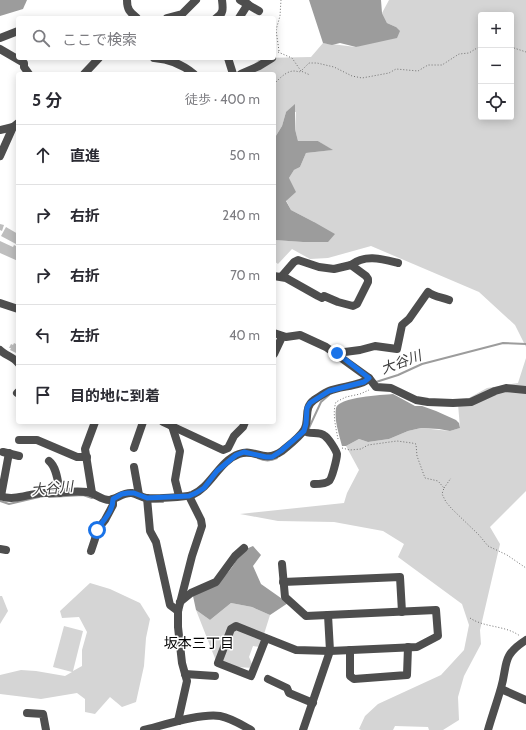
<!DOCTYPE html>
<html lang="ja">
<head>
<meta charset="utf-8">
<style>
	:root { --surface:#fff; --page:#f2f2f3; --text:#2b2b33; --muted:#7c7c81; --line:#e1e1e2 }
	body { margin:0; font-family:Cabin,"Noto Sans JP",sans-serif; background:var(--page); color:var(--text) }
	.controls { position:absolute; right:12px; top:12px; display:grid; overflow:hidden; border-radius:4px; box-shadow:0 2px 10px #0003 }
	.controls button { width:36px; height:36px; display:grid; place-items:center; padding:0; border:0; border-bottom:1px solid var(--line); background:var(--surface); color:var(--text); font:20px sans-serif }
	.stop { position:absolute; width:12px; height:12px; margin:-9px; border:3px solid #1a73e8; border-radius:50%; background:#fff }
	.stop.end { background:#1a73e8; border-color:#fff; box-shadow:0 1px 4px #0008 }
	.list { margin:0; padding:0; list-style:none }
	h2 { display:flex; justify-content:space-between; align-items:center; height:52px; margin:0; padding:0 16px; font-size:17px }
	h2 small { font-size:13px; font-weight:400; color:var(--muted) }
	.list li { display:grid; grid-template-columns:26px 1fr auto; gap:12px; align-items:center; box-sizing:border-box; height:60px; padding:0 16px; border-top:1px solid var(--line) }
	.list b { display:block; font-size:15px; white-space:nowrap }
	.list em { font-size:13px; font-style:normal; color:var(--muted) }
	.icon { flex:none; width:22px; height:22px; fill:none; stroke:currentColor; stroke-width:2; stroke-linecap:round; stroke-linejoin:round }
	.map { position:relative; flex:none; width:526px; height:730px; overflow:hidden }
	.search { position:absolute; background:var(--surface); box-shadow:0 2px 10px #0003; left:16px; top:16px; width:260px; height:44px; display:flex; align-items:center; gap:10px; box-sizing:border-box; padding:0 14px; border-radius:4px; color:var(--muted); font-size:15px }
	.panel { position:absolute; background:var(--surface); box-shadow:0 2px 10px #0003; left:16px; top:72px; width:260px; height:352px; border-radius:4px }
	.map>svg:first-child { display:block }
	.green { fill:#d5d5d5; fill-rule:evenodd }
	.water { fill:#9c9c9c }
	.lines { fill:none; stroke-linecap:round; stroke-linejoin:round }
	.stream { stroke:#9c9c9c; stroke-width:2 }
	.building { fill:#bebebe }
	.path { stroke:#707070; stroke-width:1; stroke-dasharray:1 2; stroke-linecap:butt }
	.minor { stroke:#4e4e4e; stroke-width:8 }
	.route { stroke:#1a73e8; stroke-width:5 }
	.labels { text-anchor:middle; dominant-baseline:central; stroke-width:3; stroke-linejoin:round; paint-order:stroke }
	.water-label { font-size:14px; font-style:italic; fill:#3d3d3d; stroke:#fff }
	.neighbourhood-label { font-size:14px; fill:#000; stroke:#fff }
</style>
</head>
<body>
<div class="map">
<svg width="526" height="730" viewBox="0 0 526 730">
	<rect width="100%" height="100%" fill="#fff"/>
	<g class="green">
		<path d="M389,0h137v347l-11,-22 -36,-33 -108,-46 -43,12 -18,1 -18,-10 -14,15 -4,-3v-21l29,2 11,-20 -23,-12 -5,-10 3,-22 5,-8 6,-3 6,-14 26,-3 -14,-9h-20l-3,-12 1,-17h-10l-4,14 -8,13v-65h-32l19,-16 50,-1 12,-14 33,4 40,-20 -9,-4 -5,-10zM481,15h30v102h-30z"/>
		<polygon points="526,358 526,491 490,527 500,544 480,630 481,644 464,676 458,697 459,720 443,730 429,730 428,727 395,726 393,730 361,730 359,729 365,716 378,704 441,675 464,650 469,625 462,604 398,557 404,544 383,531 334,522 278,521 240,514 344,503 347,493 359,470 346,446 359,439 368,442 389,439 408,431 421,428 450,431 460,428 458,404 487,388 518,383"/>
		<polygon points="90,583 110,589 140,603 150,619 146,638 144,666 136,702 122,707 110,697 95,714 85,712 85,699 77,693 41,699 0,694 0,675 21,670 36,671 65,676 72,672 53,667 64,626 83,631 73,671 82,666 82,650 87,632 79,617 62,618 60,611"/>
		<polygon points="0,596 2,596 8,611 0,624"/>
		<polygon points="231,603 252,607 270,615 260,647 253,646 249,657 254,668 218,666 196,610 210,620"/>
	</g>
	<g class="water">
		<polygon points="0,0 27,0 23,9 0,16"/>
		<polygon points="309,0 381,0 382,13 387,23 396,27 400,31 397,38 356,47 340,43 332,45 323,43"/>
		<polygon points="295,104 295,129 298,141 318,141 333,150 306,153 300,167 294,170 289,178 296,192 286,201 291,210 314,222 335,234 328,242 303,242 274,240 274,139 282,126 286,112"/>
		<path d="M393,394l22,12h7l14,5 20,9 3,3 1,5 -10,3 -11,-2 -18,-1 -13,3 -19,8 -21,3 -9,-3 -13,7h-4c-3,-12 -8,-26 -6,-38 3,-11 46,-13 57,-14z"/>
		<path d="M253,546l8,9 -8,11 8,18 27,19 -18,12 -18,-8 -21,-4 -21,17 -14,-10 -3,-14c14,-7 26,-13 36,-25 11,-13 7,-18 24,-25z"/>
	</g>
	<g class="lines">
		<g class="stream">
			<polyline points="376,382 398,375 422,364 503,343 526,344"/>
			<polyline points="308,430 321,402 329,395"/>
			<path d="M258,458c6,3 13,3 19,0"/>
			<polyline points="49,497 83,495 92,498"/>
			<polyline points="0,501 9,504 39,497"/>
			<polyline points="149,502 163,502"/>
		</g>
	</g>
	<g class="building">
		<polygon points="0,224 4,225 2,231 0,230"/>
		<polygon points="6,227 18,234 18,240 16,244 1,236"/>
		<polygon points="0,241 13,247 14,245 16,246 18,242 18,261 0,253"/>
		<polygon points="14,343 18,345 18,354 10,350 11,348 9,348 11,344 13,345"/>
	</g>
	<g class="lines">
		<g class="path">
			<polyline points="511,47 526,52"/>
			<polyline points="279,51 276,30 280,16 281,0"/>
			<polyline points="278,52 292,58 301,71 309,63 317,63 334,67 352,76 362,78 389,73 396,69 418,71 428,65 442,65 459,54 469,53 477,48 481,48"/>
			<path d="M274,84c7,-7 15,-16 25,-12l2,-1 9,4"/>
			<path d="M338,439c-2,-11 -6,-26 -2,-37l10,-5 14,-3 9,-4"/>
			<polyline points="342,448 350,450 361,449 368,445 397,441 412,443 416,444 417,456 425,478 438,481 444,488 442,494 446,502 452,509 479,535 488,546 507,555 526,568"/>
			<polyline points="444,488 451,478"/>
			<path d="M470,618c15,10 35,7 50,18"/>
		</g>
		<g class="minor">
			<path d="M127,0c0,10 3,12 10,18"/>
			<polyline points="240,0 259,11"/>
			<polyline points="167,18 182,14 196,0"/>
			<path d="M216,18c8,-4 7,-10 6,-18"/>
			<polyline points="239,18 248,4"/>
			<polyline points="0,38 18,31"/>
			<polyline points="0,49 24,63 24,67 29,74"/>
			<path d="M154,58c15,1 28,6 40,16"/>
			<polyline points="228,58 233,74"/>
			<polyline points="84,74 99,58"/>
			<polyline points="241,74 259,66 272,58"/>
			<polyline points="0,130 13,127"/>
			<polyline points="0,156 13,127 18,123"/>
			<path d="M351,265c14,-11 31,-6 47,-2"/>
			<polyline points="274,276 286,278 318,296 322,298 324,296 338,302 353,306 357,304 368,282 368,279 366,276 351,265 334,269 319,267 298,260 294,262 281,277"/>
			<polyline points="0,303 18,309"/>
			<polyline points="274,333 286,337 300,335 326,347 369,378 376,387 391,388 416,400 428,402 453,403 471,402 495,391 506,388 526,390"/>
			<path d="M0,350c5,5 15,8 18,13"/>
			<path d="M337,353l23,-3 15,-4 22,3 5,-24 7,-6 19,-27c7,5 13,5 21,8"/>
			<polyline points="274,354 282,337"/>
			<polyline points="17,393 18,392"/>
			<polyline points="163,422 223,450 228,448 234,436 243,427 245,422"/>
			<polyline points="172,426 180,451 175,480 179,496"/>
			<path d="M304,431c6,4 15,0 21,5 4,3 11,14 12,18 0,4 -5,25 -8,27 -3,3 -11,3 -15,3"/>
			<polyline points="19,440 37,440 77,457 87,457"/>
			<polyline points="134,448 143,422"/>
			<polyline points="3,452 19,456"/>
			<path d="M49,461c8,6 9,22 11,32"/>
			<polyline points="134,467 139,495"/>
			<polyline points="92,493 85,449 95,422"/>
			<path d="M0,496c16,6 31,-4 47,-3 13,0 27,-3 40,-1 8,1 14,8 22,8 8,-1 14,-8 23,-7 5,1 9,4 14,5 7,1 39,-1 46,-3 19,-8 27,-34 47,-41 17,-6 24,10 43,-3 7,-6 17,-13 22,-21 6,-10 -1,-22 10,-30 5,-3 10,-7 15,-9 11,-5 34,-5 40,-13"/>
			<polyline points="1,496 9,453"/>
			<polyline points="147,498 150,531 156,542 170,605 178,611"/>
			<polyline points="0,549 6,550"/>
			<polyline points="91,551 95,539 97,530 105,520 113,505 113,499"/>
			<polyline points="283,582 400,577 402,612"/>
			<polyline points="180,602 191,593 216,582 235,556 244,548"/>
			<polyline points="266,638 251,676 218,663 231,629 236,626 296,650 330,651 417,647 438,636 436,610 306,616 285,597 282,564"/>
			<polyline points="350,650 350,676 354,679 407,675 408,647"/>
			<polyline points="185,674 215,676"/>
			<polyline points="268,679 287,688 289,693 313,703"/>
			<polyline points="501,689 526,700"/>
			<polyline points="27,713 43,714 46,730"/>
			<polyline points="178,721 187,681 182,663 178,627 178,611 192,556 202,526 201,520 189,496"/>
			<path d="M144,730c20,-5 57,-17 76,-14 11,2 22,9 31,14"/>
			<polyline points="303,730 330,651 328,615"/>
			<path d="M488,730c4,-14 9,-28 13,-42 7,-24 0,-32 25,-48"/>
		</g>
	</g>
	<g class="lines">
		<path class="route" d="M97,530c6,-10 16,-18 16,-31l9,-5 6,-1h6l13,5 42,-2 7,-3 8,-5 13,-17 19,-16 8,-3 22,5h6l9,-6 23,-20 2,-7 1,-16 3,-5 19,-12 35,-9 5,-4 -32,-25"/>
	</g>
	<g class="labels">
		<g class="water-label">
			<text transform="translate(401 362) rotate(-20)">大谷川</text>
			<text transform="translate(52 488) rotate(-5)">大谷川</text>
		</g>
		<g class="neighbourhood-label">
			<text x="199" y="643">坂本三丁目</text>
		</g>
	</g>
</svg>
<div class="controls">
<button>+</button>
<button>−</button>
<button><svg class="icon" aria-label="locate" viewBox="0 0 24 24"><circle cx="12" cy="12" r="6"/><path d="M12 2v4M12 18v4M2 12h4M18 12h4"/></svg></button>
</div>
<div class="stop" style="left:97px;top:530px"></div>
<div class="stop end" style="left:337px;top:353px"></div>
<div class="search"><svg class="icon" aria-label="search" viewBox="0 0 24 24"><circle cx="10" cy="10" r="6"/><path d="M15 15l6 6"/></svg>ここで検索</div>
<section class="panel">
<h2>5 分<small>徒歩 · 400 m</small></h2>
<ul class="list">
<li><svg class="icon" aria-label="ahead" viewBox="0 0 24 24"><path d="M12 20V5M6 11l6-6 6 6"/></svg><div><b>直進</b></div><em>50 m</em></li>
<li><svg class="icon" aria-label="right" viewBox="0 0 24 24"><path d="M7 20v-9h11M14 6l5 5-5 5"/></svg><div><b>右折</b></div><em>240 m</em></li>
<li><svg class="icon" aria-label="right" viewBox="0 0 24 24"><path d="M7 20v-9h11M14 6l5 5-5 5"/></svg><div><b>右折</b></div><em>70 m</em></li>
<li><svg class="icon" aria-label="left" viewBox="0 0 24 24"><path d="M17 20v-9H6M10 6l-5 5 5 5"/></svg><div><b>左折</b></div><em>40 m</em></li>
<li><svg class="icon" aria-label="arrive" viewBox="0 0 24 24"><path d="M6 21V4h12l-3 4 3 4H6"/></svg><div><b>目的地に到着</b></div></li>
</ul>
</section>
</div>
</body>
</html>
